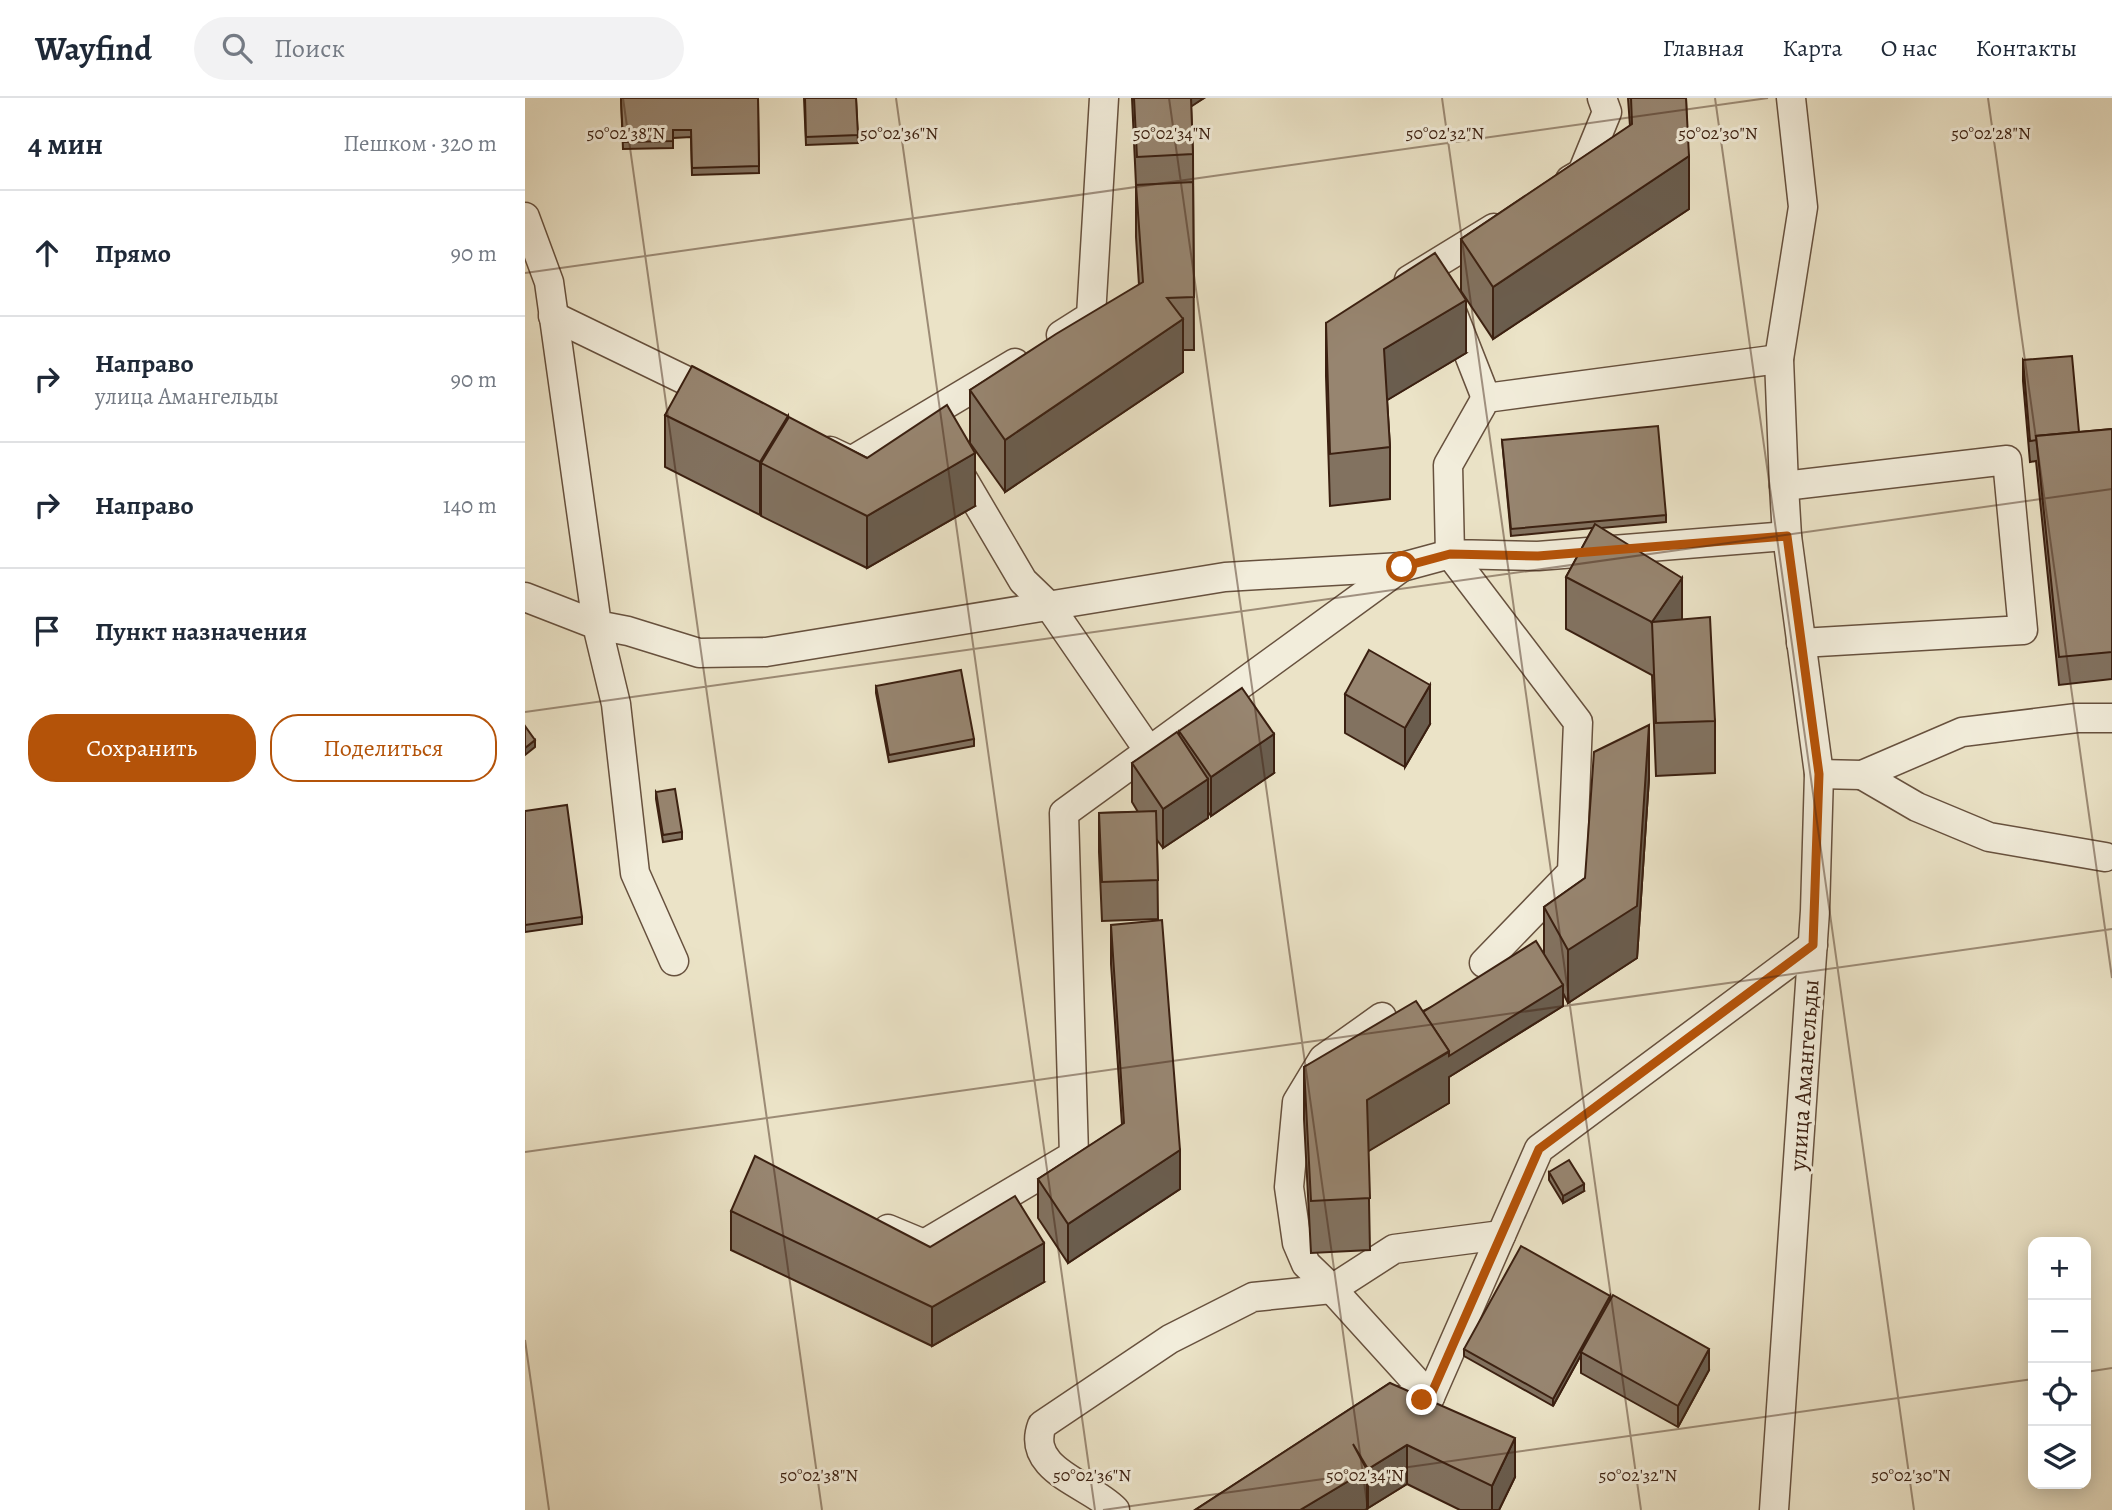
<!DOCTYPE html>
<html lang="ru">
<head>
<meta charset="utf-8">
<style>
	:root { --surface:#fff; --page:#f2f2f3; --text:#1f2937; --muted:#747a83; --line:#e0e1e3; --accent:#b45309 }
	body { margin:0; font-family:Alegreya,serif; background:var(--page); color:var(--text) }
	.controls { position:absolute; right:21px; bottom:21px; display:grid; overflow:hidden; border-radius:14px; box-shadow:0 4px 18px #0003 }
	.controls button { width:63px; height:63px; display:grid; place-items:center; padding:0; border:0; border-bottom:2px solid var(--line); background:var(--surface); color:var(--text); font:35px sans-serif }
	.stop { position:absolute; width:21px; height:21px; margin:-16px; border:5px solid #b45309; border-radius:50%; background:#fff }
	.stop.end { background:#b45309; border-color:#fff; box-shadow:0 2px 7px #0008 }
	.list { margin:0; padding:0; list-style:none }
	h2 { display:flex; justify-content:space-between; align-items:center; height:91px; margin:0; padding:0 28px; font-size:30px }
	h2 small { font-size:23px; font-weight:400; color:var(--muted) }
	.list li { display:grid; grid-template-columns:46px 1fr auto; gap:21px; align-items:center; box-sizing:border-box; height:126px; padding:0 28px; border-top:2px solid var(--line) }
	.list b { display:block; font-size:26px; white-space:nowrap }
	.list p { margin:0; font-size:23px; white-space:nowrap; color:var(--muted) }
	.list em { font-size:23px; font-style:normal; color:var(--muted) }
	.actions { display:flex; gap:14px; padding:21px 28px }
	.actions a { flex:1; padding:16px 0; border:2px solid var(--accent); border-radius:28px; text-align:center; font-size:24px; color:var(--accent) }
	.actions .main { background:var(--accent); color:#fff }
	.icon { flex:none; width:38px; height:38px; fill:none; stroke:currentColor; stroke-width:2; stroke-linecap:round; stroke-linejoin:round }
	.map { position:relative; flex:none; width:1587px; height:1412px; overflow:hidden }
	header { display:flex; align-items:center; gap:42px; box-sizing:border-box; height:98px; padding:0 35px; background:var(--surface); border-bottom:2px solid var(--line) }
	header strong { font-size:33px }
	nav { display:flex; gap:38px; margin-inline-start:auto; font-size:24px }
	.search { width:490px; height:63px; background:var(--page); display:flex; align-items:center; gap:18px; box-sizing:border-box; padding:0 24px; border-radius:38px; color:var(--muted); font-size:26px }
	main { display:flex }
	aside { flex:1; background:var(--surface) }
	.map>svg:first-child { display:block }
	.lines { fill:none; stroke-linecap:round; stroke-linejoin:round }
	.minor-casing { stroke:#67513e; stroke-width:31 }
	.minor { stroke:#f2eddb; stroke-width:28 }
	.wall { fill:#827260; stroke:#3b2011; stroke-width:2 }
	.shaded-wall { fill:#6a5d4e; stroke:#3b2011; stroke-width:2 }
	.building { fill:#978570; stroke:#3b2011; stroke-width:2 }
	.route { stroke:#b45309; stroke-width:9 }
	.ticks { fill:none; stroke:#3b2011; stroke-width:2; stroke-opacity:0.45 }
	.labels { text-anchor:middle; dominant-baseline:central; stroke-width:6; stroke-linejoin:round; paint-order:stroke }
	.street-label { font-size:24px; fill:#3b2011; stroke:#f2eddb }
	.ticks-label { font-size:18px; text-anchor:middle; fill:#3b2011; stroke:#f2eddb; stroke-width:6; stroke-linejoin:round; paint-order:stroke }
</style>
</head>
<body>
<header>
<strong>Wayfind</strong>
<div class="search"><svg class="icon" aria-label="search" viewBox="0 0 24 24"><circle cx="10" cy="10" r="6"/><path d="M15 15l6 6"/></svg>Поиск</div>
<nav><a>Главная</a><a>Карта</a><a>О нас</a><a>Контакты</a></nav>
</header>
<main>
<aside>
<h2>4 мин<small>Пешком · 320 m</small></h2>
<ul class="list">
<li><svg class="icon" aria-label="ahead" viewBox="0 0 24 24"><path d="M12 20V5M6 11l6-6 6 6"/></svg><div><b>Прямо</b></div><em>90 m</em></li>
<li><svg class="icon" aria-label="right" viewBox="0 0 24 24"><path d="M7 20v-9h11M14 6l5 5-5 5"/></svg><div><b>Направо</b><p>улица Амангельды</p></div><em>90 m</em></li>
<li><svg class="icon" aria-label="right" viewBox="0 0 24 24"><path d="M7 20v-9h11M14 6l5 5-5 5"/></svg><div><b>Направо</b></div><em>140 m</em></li>
<li><svg class="icon" aria-label="arrive" viewBox="0 0 24 24"><path d="M6 21V4h12l-3 4 3 4H6"/></svg><div><b>Пункт назначения</b></div></li>
</ul>
<div class="actions"><a class="main">Сохранить</a><a>Поделиться</a></div>
</aside>
<div class="map">
<svg width="1587" height="1412" viewBox="0 0 1587 1412">
	<rect width="100%" height="100%" fill="#ebe3c7"/>
	<filter id="stains"><feTurbulence type="fractalNoise" baseFrequency=".00286" numOctaves="4"/><feColorMatrix values="0 0 0 0 .2 0 0 0 0 .09 0 0 0 0 .02 0 0 0 .5 -.17"/></filter>
	<radialGradient id="worn" r=".72"><stop offset=".6" stop-color="#630" stop-opacity="0"/><stop offset="1" stop-color="#630" stop-opacity=".3"/></radialGradient>
	<g class="lines">
		<defs>
			<g id="minor">
				<polyline points="1045,82 1057,75 1082,14 1077,0"/>
				<polyline points="0,119 24,184 72,527 103,533 174,555 241,554 700,479 877,469 925,456 1053,624 1047,774 959,865"/>
				<polyline points="884,182 969,130"/>
				<polyline points="926,211 961,300"/>
				<polyline points="28,218 193,298"/>
				<polyline points="536,237 566,218 579,0"/>
				<polyline points="1254,261 961,300 923,367 925,456 1013,458 1262,438"/>
				<polyline points="305,353 326,363 490,265"/>
				<polyline points="431,369 498,483 525,509 624,653"/>
				<polyline points="1259,388 1482,362 1498,532 1276,545"/>
				<polyline points="0,499 72,527 91,606 110,775 149,863"/>
				<polyline points="1294,676 1337,677 1437,634 1552,620 1587,620"/>
				<polyline points="1337,677 1392,709 1464,739 1580,759"/>
				<polyline points="857,919 798,961 772,1004 764,1089 772,1145 781,1166 807,1191 905,1299"/>
				<polyline points="363,1131 399,1146 549,1057 539,715 877,469"/>
				<polyline points="863,1304 905,1299 1014,1051 1288,847"/>
				<path d="M590,1412c-24,-26 -90,-39 -73,-85l128,-86 83,-42 79,-8 62,-40 107,-14"/>
				<polyline points="1249,1412 1290,813 1294,676 1262,438 1259,388 1254,261 1278,109 1266,0"/>
			</g>
		</defs>
		<use href="#minor" class="minor-casing"/>
		<use href="#minor" class="minor"/>
	</g>
	<g class="wall">
		<polygon points="96,0 233,0 234,75 167,77 166,39 148,40 148,50 98,51"/>
		<polygon points="279,0 331,0 333,45 281,47"/>
		<polygon points="607,0 679,0 666,8 668,56 669,252 658,252 658,274 480,394 445,345 445,292 614,187 611,139 611,87"/>
		<polygon points="1103,0 1161,0 1164,111 968,241 936,193 936,141 1105,28"/>
		<polygon points="801,225 941,255 862,302 865,349 865,401 805,408 801,278"/>
		<polygon points="1498,262 1554,334 1587,331 1587,581 1534,587 1511,363 1505,364 1498,283"/>
		<polygon points="140,317 263,321 342,360 450,408 342,470 236,418 236,415 235,417 140,369"/>
		<polygon points="977,342 1141,417 1141,424 1076,430 1157,522 1190,623 1190,675 1131,678 1127,577 1041,531 1041,479 1068,430 986,438"/>
		<polygon points="351,588 449,641 449,648 364,664 351,595"/>
		<polygon points="820,596 905,626 880,669 820,635"/>
		<polygon points="654,633 749,675 686,718 683,714 683,720 638,750 632,742 633,821 577,823 574,754 574,715 613,714 607,704 607,665 654,637"/>
		<polygon points="1124,680 1112,860 1043,905 1038,895 1038,908 924,979 924,1005 843,1053 845,1152 786,1155 779,1021 779,969 1019,856 1019,809 1060,780"/>
		<polygon points="131,694 157,734 157,741 138,744 131,701"/>
		<polygon points="0,713 57,819 57,826 0,834"/>
		<polygon points="586,827 655,1091 543,1165 513,1120 513,1081 597,1027 586,866"/>
		<polygon points="1024,1074 1059,1093 1038,1105 1024,1082"/>
		<polygon points="206,1113 405,1149 519,1184 407,1248 206,1152"/>
		<polygon points="1085,1201 1184,1272 1153,1329 1056,1275 1056,1257 1028,1308 939,1258 939,1251"/>
		<polygon points="865,1285 990,1379 974,1412 935,1412 882,1386 843,1410 842,1408 842,1411 840,1412 670,1412"/>
	</g>
	<g class="shaded-wall">
		<polygon points="664,0 679,0 664,10"/>
		<polygon points="1164,58 1164,111 968,241 968,189"/>
		<polygon points="941,202 941,255 859,304 859,251"/>
		<polygon points="658,221 658,274 480,394 480,342"/>
		<polygon points="263,318 263,371 236,365 236,415 235,417 235,364"/>
		<polygon points="450,355 450,408 342,470 342,418"/>
		<polygon points="1157,480 1157,533 1127,524"/>
		<polygon points="905,587 905,626 880,669 880,630"/>
		<polygon points="1124,627 1124,680 1112,860 1043,905 1043,852"/>
		<polygon points="749,636 749,675 686,718 686,679"/>
		<polygon points="10,642 10,649 0,657 0,650"/>
		<polygon points="683,681 683,720 638,750 638,711"/>
		<polygon points="1038,887 1038,908 924,979 924,1005 842,1054 842,1002"/>
		<polygon points="655,1052 655,1091 543,1165 543,1126"/>
		<polygon points="1059,1086 1059,1093 1038,1105 1038,1098"/>
		<polygon points="519,1145 519,1184 407,1248 407,1209"/>
		<polygon points="1085,1198 1085,1205 1056,1254 1056,1257 1028,1308 1028,1301"/>
		<polygon points="1184,1251 1184,1272 1153,1329 1153,1308"/>
		<polygon points="990,1340 990,1379 974,1412 967,1412 967,1388"/>
		<polygon points="882,1347 882,1386 843,1410 843,1371"/>
		<polygon points="842,1372 842,1411 840,1412 775,1412"/>
	</g>
	<g class="building">
		<polygon points="96,0 233,0 234,68 167,70 166,32 148,32 148,43 98,44"/>
		<polygon points="280,0 331,0 333,37 281,39"/>
		<polygon points="609,0 666,0 668,56 612,59"/>
		<polygon points="1106,0 1161,0 1164,58 968,189 936,141 1107,26"/>
		<polygon points="668,84 669,199 642,200 658,221 480,342 445,292 531,236 618,184 611,87"/>
		<polygon points="910,155 941,202 859,251 865,349 805,356 801,225"/>
		<polygon points="1547,258 1554,334 1511,338 1512,342 1505,343 1498,262"/>
		<polygon points="167,268 263,318 235,364 140,317"/>
		<polygon points="422,307 450,355 342,418 236,365 264,319 342,360"/>
		<polygon points="1133,328 1141,417 986,431 977,342"/>
		<polygon points="1587,331 1587,554 1534,559 1511,338"/>
		<polygon points="1070,426 1157,480 1127,524 1185,519 1190,623 1131,625 1127,524 1041,479"/>
		<polygon points="844,552 905,587 880,630 820,596"/>
		<polygon points="436,572 449,641 364,657 351,588"/>
		<polygon points="717,590 749,636 686,679 654,633"/>
		<polygon points="1124,627 1112,808 1043,852 1019,809 1060,780 1069,654"/>
		<polygon points="0,628 10,642 0,650"/>
		<polygon points="652,634 683,681 638,711 607,665"/>
		<polygon points="150,691 157,734 138,737 131,694"/>
		<polygon points="42,707 57,819 0,827 0,713"/>
		<polygon points="631,713 633,782 577,784 574,715"/>
		<polygon points="637,822 655,1052 543,1126 513,1081 599,1025 586,827"/>
		<polygon points="1011,843 1038,887 924,958 924,953 898,914"/>
		<polygon points="891,903 924,953 842,1002 845,1100 786,1103 779,969"/>
		<polygon points="230,1058 405,1149 490,1098 519,1145 407,1209 206,1113"/>
		<polygon points="1044,1062 1059,1086 1038,1098 1024,1074"/>
		<polygon points="996,1148 1085,1198 1028,1301 939,1251"/>
		<polygon points="1088,1197 1184,1251 1153,1308 1056,1254"/>
		<polygon points="865,1285 990,1340 967,1388 882,1347 843,1371 828,1346 842,1372 775,1412 670,1412"/>
	</g>
	<g class="lines">
		<polyline class="route" points="877,469 925,456 1013,458 1262,438 1294,676 1288,847 1014,1051 905,1299 897,1302"/>
	</g>
	<path class="ticks" d="M98,0l199,1412M371,0l199,1412M644,0l199,1412M917,0l199,1412M1190,0l199,1412M1463,0l124,880M0,175l1243,-175M0,614l1587,-223M0,1054l1587,-223M0,1242l24,170M1561,1274l26,-4M578,1412l930,-131"/>
	<g class="labels">
		<g class="street-label">
			<text transform="translate(1279 977) rotate(-86)">улица Амангельды</text>
		</g>
	</g>
	<g class="ticks-label">
		<text x="101" y="41">50°02'38"N</text>
		<text x="374" y="41">50°02'36"N</text>
		<text x="647" y="41">50°02'34"N</text>
		<text x="920" y="41">50°02'32"N</text>
		<text x="1193" y="41">50°02'30"N</text>
		<text x="1466" y="41">50°02'28"N</text>
		<text x="294" y="1383">50°02'38"N</text>
		<text x="567" y="1383">50°02'36"N</text>
		<text x="840" y="1383">50°02'34"N</text>
		<text x="1113" y="1383">50°02'32"N</text>
		<text x="1386" y="1383">50°02'30"N</text>
	</g>
	<rect width="100%" height="100%" filter="url(#stains)"/>
	<rect width="100%" height="100%" fill="url(#worn)"/>
</svg>
<div class="controls">
<button>+</button>
<button>−</button>
<button><svg class="icon" aria-label="locate" viewBox="0 0 24 24"><circle cx="12" cy="12" r="6"/><path d="M12 2v4M12 18v4M2 12h4M18 12h4"/></svg></button>
<button><svg class="icon" aria-label="layers" viewBox="0 0 24 24"><path d="M12 4l9 5-9 5-9-5zM3 14l9 5 9-5"/></svg></button>
</div>
<div class="stop" style="left:877px;top:469px"></div>
<div class="stop end" style="left:897px;top:1302px"></div>
</div>
</main>
</body>
</html>
